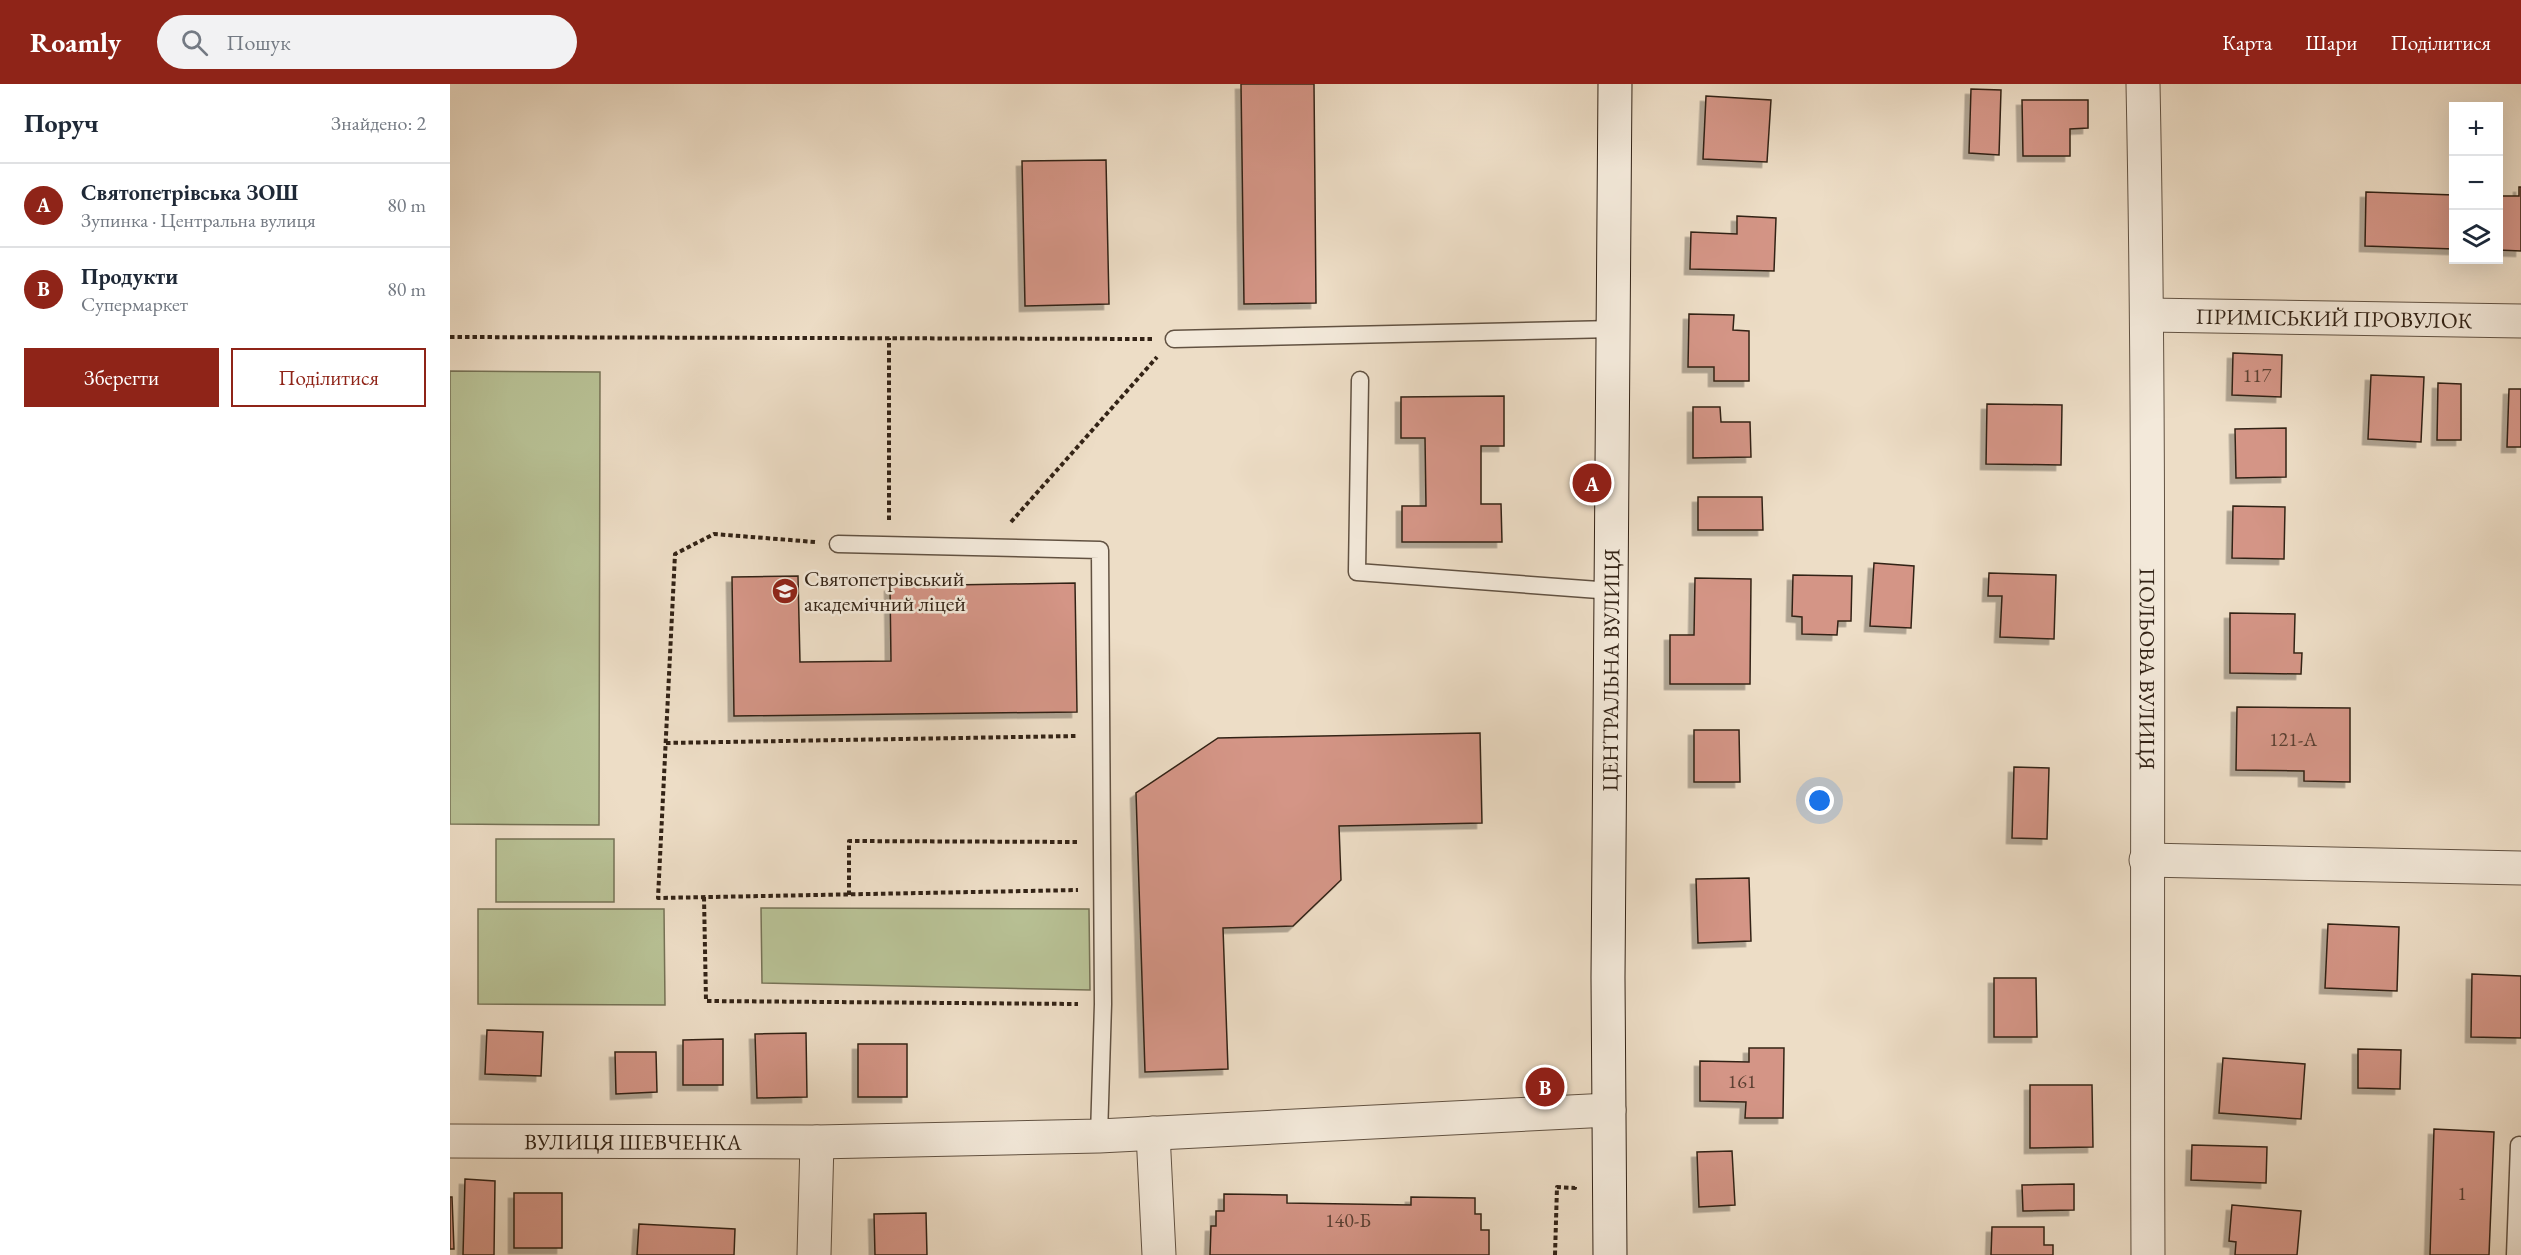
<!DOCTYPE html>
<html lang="uk">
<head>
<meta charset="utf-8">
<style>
	:root { --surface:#fff; --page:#f2f2f3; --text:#1f2937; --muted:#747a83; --line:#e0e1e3; --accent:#8f2418 }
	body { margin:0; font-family:"EB Garamond",serif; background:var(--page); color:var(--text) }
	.controls { position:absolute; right:18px; top:18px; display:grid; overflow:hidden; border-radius:0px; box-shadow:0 6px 24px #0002 }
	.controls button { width:54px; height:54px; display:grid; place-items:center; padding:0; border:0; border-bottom:2px solid var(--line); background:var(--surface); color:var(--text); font:30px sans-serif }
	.you { position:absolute; left:1370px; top:717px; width:21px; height:21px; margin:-15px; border:4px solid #fff; border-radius:50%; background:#1a73e8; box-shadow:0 0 0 9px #1a73e833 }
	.badge { display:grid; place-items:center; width:39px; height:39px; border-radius:50%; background:var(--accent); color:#fff; font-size:20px; font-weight:700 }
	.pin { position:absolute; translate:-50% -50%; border:3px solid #fff; box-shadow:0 2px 6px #0006 }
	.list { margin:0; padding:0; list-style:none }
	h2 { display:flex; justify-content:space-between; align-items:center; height:78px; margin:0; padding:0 24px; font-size:26px }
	h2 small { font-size:20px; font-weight:400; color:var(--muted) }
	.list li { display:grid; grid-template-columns:39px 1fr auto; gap:18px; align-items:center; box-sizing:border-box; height:84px; padding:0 24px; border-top:2px solid var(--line) }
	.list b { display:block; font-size:22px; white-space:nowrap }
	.list p { margin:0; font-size:20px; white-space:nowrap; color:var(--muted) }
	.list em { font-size:20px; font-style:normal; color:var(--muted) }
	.actions { display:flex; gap:12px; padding:18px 24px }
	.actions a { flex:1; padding:14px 0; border:2px solid var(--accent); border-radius:0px; text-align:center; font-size:21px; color:var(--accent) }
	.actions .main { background:var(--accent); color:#fff }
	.icon { flex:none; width:33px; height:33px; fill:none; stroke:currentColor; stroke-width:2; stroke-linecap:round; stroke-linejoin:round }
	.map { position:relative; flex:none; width:2071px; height:1171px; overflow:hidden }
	header { display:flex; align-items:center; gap:36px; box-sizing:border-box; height:84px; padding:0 30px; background:var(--accent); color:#fff }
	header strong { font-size:28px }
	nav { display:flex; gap:33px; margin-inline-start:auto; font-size:21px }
	.search { width:420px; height:54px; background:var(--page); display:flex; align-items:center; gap:15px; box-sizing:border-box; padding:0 21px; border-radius:33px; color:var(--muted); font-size:22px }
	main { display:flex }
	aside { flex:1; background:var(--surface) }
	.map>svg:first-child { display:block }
	.green { fill:#b8c195; stroke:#767256; stroke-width:1.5 }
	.building { fill:#d49586; stroke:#332316; stroke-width:1.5; filter:url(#shadow) }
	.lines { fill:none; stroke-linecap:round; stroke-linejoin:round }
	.service-casing { stroke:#625242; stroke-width:19 }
	.minor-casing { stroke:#625242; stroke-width:35 }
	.secondary-casing { stroke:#332316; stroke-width:35 }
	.path { stroke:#332316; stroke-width:4; stroke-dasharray:4.5 3; stroke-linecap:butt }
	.service { stroke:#f3e9da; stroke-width:16 }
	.minor { stroke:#f3e9da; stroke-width:33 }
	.secondary { stroke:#f3e9da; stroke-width:33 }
	.labels { text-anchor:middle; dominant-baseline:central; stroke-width:5; stroke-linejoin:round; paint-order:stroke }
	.number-label { font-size:20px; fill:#5b4032 }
	.street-label { font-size:22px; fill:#332316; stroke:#f3e9da }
	.poi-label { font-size:22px; fill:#332316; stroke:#f3e9da; text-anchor:start }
</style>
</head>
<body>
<header>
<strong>Roamly</strong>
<div class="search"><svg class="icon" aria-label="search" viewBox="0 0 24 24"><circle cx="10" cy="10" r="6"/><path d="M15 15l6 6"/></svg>Пошук</div>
<nav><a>Карта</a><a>Шари</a><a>Поділитися</a></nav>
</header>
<main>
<aside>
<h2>Поруч<small>Знайдено: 2</small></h2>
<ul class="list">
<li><span class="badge">A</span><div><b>Святопетрівська ЗОШ</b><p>Зупинка · Центральна вулиця</p></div><em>80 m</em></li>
<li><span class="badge">B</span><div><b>Продукти</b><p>Супермаркет</p></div><em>80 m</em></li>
</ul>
<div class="actions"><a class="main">Зберегти</a><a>Поділитися</a></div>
</aside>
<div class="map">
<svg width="2071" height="1171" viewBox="0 0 2071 1171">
	<defs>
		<filter id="shadow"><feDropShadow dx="-5.5" dy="5.5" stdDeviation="0" flood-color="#0004"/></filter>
	</defs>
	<rect width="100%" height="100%" fill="#edddc6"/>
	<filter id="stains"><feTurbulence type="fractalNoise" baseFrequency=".00333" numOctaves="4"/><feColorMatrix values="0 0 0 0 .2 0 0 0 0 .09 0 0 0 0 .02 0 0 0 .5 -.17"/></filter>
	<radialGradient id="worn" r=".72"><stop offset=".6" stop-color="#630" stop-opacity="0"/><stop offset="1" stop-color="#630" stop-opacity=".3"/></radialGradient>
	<g class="green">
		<polygon points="0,287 150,288 149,741 0,740"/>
		<rect x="46" y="755" width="118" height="63"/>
		<polygon points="311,824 639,825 640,906 312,899"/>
		<polygon points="28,825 214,825 215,921 28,920"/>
	</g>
	<g class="building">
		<polygon points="791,0 864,0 866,219 794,220"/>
		<polygon points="1521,5 1551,6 1549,71 1519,69"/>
		<polygon points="1256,12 1321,16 1317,78 1253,75"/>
		<polygon points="1572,16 1638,16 1638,44 1620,45 1620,72 1573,72"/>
		<polygon points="656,76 659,220 575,222 572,77"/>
		<polygon points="2069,103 2071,103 2071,167 2048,166 2048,112 2069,112"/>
		<polygon points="1916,108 2004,111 2004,165 1915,162"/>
		<polygon points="1287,132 1326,134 1324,187 1240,185 1241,148 1287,150"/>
		<polygon points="1239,230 1284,231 1283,246 1299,247 1299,297 1264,297 1264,283 1238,283"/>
		<polygon points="1783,269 1832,271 1831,313 1782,311"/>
		<polygon points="1921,291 1974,293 1971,358 1918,355"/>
		<polygon points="1988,299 2011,300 2011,356 1987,356"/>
		<polygon points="2059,305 2071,305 2071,363 2057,363"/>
		<polygon points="1054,312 1054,362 1031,362 1031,420 1051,420 1052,458 952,458 952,422 976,422 975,354 951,354 951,313"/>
		<polygon points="1537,320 1612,321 1611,381 1536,380"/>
		<polygon points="1243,323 1270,323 1271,338 1300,338 1301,373 1243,374"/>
		<polygon points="1836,344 1836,393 1786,394 1785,345"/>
		<polygon points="1248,413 1312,413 1313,446 1248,446"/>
		<polygon points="1783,422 1835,423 1834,475 1782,474"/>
		<polygon points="1424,479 1464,482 1461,544 1420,542"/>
		<polygon points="1539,489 1606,491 1604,555 1550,553 1552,512 1538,512"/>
		<polygon points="1343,491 1402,492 1401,537 1388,537 1387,551 1352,550 1352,533 1342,532"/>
		<polygon points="348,492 350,578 441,577 440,502 625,499 627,628 284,632 282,493"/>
		<polygon points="1245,494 1301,495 1300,600 1220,600 1220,551 1244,551"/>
		<polygon points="1780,529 1845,530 1844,569 1852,569 1851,590 1780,589"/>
		<polygon points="1787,623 1900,624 1900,698 1854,697 1854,687 1786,686"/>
		<polygon points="1244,646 1289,646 1290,698 1244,698"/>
		<polygon points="1030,649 1032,739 889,742 891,796 843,842 773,844 778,985 695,988 686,709 768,654"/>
		<polygon points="1564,683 1599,684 1597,755 1562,754"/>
		<polygon points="1299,794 1301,857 1248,859 1246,795"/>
		<polygon points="1878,840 1949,843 1947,907 1875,904"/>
		<polygon points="2022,890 2071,892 2071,954 2021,953"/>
		<polygon points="1544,894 1586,894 1587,953 1544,953"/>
		<polygon points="37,946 93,948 91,992 35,990"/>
		<polygon points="356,949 357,1013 307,1014 305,950"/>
		<polygon points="273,955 273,1001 233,1001 233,956"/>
		<rect x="408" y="960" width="49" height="53"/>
		<polygon points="1299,964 1334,964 1333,1034 1295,1034 1296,1018 1250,1017 1250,977 1299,978"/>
		<polygon points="1908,965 1951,966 1950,1005 1908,1004"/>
		<polygon points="165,968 206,968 207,1008 166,1010"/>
		<polygon points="1773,974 1855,980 1851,1035 1769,1029"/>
		<polygon points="1580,1001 1642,1001 1643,1063 1580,1064"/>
		<polygon points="1984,1045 2044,1048 2039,1171 1980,1171"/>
		<polygon points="1742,1061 1817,1063 1816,1099 1741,1096"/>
		<polygon points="1282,1067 1285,1121 1249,1123 1247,1068"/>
		<polygon points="15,1095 45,1097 44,1171 13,1171"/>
		<polygon points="1624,1100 1624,1126 1573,1127 1572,1101"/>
		<rect x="64" y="1109" width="48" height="55"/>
		<polygon points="774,1110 837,1111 837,1119 961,1121 961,1113 1025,1114 1025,1130 1031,1130 1031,1146 1039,1146 1039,1171 760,1171 761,1142 766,1142 766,1127 774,1127"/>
		<polygon points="0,1113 2,1113 4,1165 0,1165"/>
		<polygon points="1782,1121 1851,1127 1847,1171 1785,1171 1786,1158 1779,1157"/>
		<polygon points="476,1129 477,1171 425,1171 424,1130"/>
		<polygon points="189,1140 285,1145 284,1171 187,1171"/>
		<polygon points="1542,1143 1594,1143 1594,1161 1603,1161 1603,1171 1541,1171"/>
	</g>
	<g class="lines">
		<defs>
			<g id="service">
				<polyline points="724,255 1164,245"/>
				<polyline points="910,296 907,488 1162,507"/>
				<polyline points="388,460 650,466 653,920 649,1052"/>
				<polyline points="2065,1171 2069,1061"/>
			</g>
			<g id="minor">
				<path id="s1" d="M1693,0c8,390 3,781 5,1171"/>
				<path id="s2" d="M1698,231l373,6"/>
				<polyline points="1696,776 2071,784"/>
				<polyline points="703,1049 709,1171"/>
				<path id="s3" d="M0,1057l367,1 282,-6 510,-26"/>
				<polyline points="364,1171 367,1058"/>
			</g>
			<g id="secondary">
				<path id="s4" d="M1160,1171l-2,-277 7,-894"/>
			</g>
		</defs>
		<use href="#service" class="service-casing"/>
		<use href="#minor" class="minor-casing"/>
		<use href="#secondary" class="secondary-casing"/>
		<g class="path">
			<polyline points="0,253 702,255"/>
			<polyline points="439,436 439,254"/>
			<polyline points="561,438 707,273"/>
			<polyline points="365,458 264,450 225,470 208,814 628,806"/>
			<polyline points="216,659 626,652"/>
			<polyline points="399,811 399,757 627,758"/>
			<polyline points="254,813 256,917 628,920"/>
			<polyline points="1105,1171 1107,1103 1125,1104 1125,1100"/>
		</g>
		<use href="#service" class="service"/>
		<use href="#minor" class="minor"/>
		<use href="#secondary" class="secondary"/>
	</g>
	<defs>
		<symbol id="school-disc" viewBox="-11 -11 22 22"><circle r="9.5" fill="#8f2418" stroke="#f3e9da"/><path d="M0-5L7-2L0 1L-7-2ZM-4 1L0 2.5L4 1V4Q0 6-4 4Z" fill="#fff"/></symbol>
	</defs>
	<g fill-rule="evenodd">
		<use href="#school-disc" x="320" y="492" width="30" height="30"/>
	</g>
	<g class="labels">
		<g class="number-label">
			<text x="1807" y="291">117</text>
			<text x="1843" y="655">121-А</text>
			<text x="1292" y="997">161</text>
			<text x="2012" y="1109">1</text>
			<text x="898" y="1136">140-Б</text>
		</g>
		<g class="street-label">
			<text stroke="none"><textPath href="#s2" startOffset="186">ПРИМІСЬКИЙ ПРОВУЛОК</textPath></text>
			<text stroke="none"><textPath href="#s1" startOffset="585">ПОЛЬОВА ВУЛИЦЯ</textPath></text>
			<text stroke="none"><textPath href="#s4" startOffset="585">ЦЕНТРАЛЬНА ВУЛИЦЯ</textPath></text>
			<text stroke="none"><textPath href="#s3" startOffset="183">ВУЛИЦЯ ШЕВЧЕНКА</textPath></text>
		</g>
		<g class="poi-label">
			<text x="354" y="494">Святопетрівський<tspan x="354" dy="25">академічний ліцей</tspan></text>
		</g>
	</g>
	<rect width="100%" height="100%" filter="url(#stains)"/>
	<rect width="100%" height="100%" fill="url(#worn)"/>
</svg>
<div class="controls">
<button>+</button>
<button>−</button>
<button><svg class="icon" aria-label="layers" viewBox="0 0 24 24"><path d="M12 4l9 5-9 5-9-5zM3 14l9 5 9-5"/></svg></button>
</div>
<div class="you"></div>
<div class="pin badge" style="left:1142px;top:399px">A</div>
<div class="pin badge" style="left:1095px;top:1003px">B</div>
</div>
</main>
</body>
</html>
